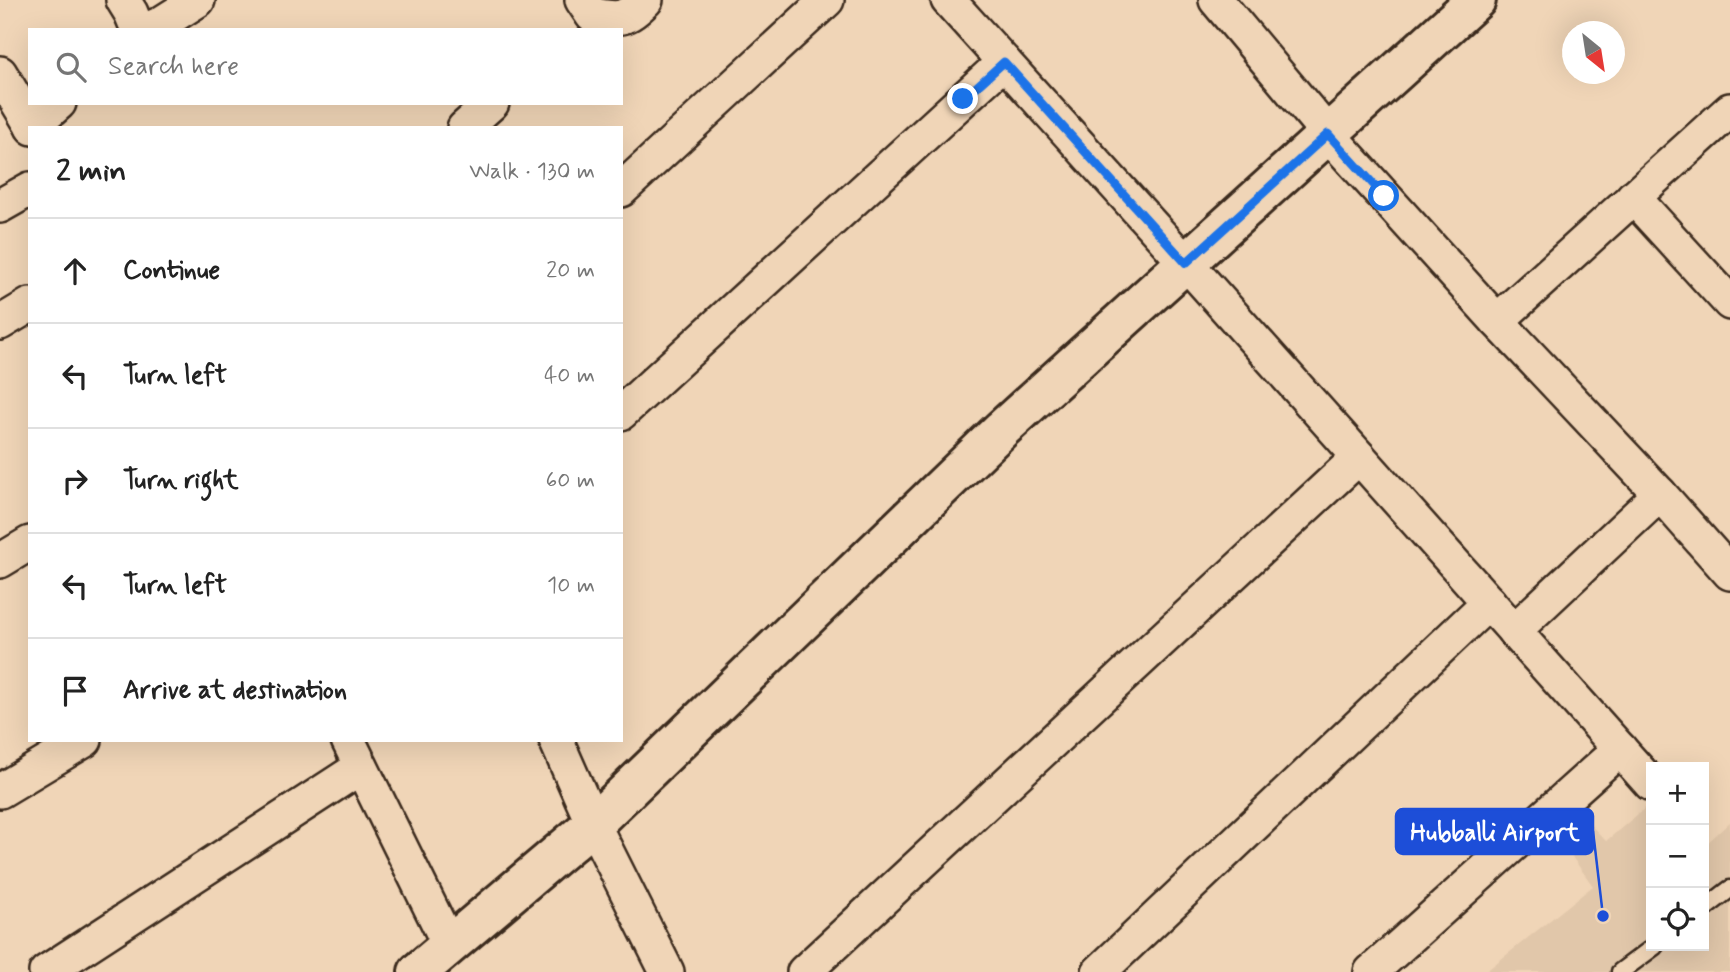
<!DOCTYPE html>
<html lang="en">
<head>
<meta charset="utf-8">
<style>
	:root { --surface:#fff; --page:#f6f6f6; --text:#222; --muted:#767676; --line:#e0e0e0 }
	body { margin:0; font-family:Mynerve,sans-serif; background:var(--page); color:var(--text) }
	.controls { position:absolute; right:21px; bottom:21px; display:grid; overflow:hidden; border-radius:0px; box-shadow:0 7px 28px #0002 }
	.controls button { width:63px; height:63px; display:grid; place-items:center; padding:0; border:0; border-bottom:2px solid var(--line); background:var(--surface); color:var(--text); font:35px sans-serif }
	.compass { position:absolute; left:1562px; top:21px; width:63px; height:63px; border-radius:50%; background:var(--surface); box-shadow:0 7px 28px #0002; rotate:150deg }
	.stop { position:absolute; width:21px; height:21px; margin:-16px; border:5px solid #1a73e8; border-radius:50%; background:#fff }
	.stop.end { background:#1a73e8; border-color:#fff; box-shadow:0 2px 7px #0008 }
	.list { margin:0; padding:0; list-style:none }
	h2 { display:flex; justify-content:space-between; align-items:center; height:91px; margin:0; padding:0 28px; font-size:30px }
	h2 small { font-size:23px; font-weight:400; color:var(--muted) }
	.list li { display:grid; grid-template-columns:46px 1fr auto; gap:21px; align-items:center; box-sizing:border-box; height:105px; padding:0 28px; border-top:2px solid var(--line) }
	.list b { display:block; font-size:26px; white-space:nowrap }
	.list em { font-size:23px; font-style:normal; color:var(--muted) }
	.icon { flex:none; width:38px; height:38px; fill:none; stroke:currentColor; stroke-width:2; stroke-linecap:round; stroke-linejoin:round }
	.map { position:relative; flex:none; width:1730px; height:972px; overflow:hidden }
	.search { position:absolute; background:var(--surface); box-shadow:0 7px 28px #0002; left:28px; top:28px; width:595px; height:77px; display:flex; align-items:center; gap:18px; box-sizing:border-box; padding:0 24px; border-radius:0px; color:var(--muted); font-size:26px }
	.panel { position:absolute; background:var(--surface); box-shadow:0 7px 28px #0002; left:28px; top:126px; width:595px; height:616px; border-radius:0px }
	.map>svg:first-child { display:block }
	.built { fill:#e1c7aa }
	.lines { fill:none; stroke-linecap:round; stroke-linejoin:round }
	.service-casing { stroke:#3b2a1e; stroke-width:21 }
	.minor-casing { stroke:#3b2a1e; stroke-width:38 }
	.secondary-casing { stroke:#3b2a1e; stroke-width:44 }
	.service { stroke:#f0d5b7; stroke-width:16 }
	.minor { stroke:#f0d5b7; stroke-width:33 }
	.secondary { stroke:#f0d5b7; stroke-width:38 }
	.route { stroke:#1a73e8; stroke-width:9 }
	.leader { fill:none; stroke:#1d4ed8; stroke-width:2.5 }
	.callout-dot { fill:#1d4ed8; stroke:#f0d5b7; stroke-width:2.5 }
	.callout { fill:#1d4ed8; stroke:#1d4ed8; stroke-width:2.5 }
	.callout-label { font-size:24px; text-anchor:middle; font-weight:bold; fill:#fff }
</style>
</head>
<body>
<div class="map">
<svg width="1730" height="972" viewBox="0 0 1730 972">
	<rect width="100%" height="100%" fill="#f0d5b7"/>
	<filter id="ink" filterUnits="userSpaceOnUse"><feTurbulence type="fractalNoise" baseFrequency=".0143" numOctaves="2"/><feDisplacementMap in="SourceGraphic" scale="14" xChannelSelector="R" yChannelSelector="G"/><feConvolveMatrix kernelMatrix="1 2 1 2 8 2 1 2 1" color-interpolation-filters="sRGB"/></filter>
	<g filter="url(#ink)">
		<polygon class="built" points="1650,804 1651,805 1651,946 1704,946 1704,844 1705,845 1730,822 1730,972 1485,972 1593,886 1562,843 1584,818 1606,841"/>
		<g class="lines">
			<defs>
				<g id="service">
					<polyline points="1704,909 1730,889"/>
					<polyline points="1620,972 1655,946"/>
				</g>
				<g id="minor">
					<polyline points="123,0 131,13 138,30"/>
					<path d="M582,0l10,15c28,5 34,5 54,-15"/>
					<polyline points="948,0 1186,263 1651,784"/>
					<polyline points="1216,0 1328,134 1497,321 1660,494 1730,573"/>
					<polyline points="146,30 160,24 198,0"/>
					<polyline points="0,73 33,128"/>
					<polyline points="32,127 59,103"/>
					<polyline points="464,128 492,103"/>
					<polyline points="621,190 827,0"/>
					<polyline points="1633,197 1730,303"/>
					<polyline points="0,206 30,189"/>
					<polyline points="1497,321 1730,110"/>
					<polyline points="0,323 30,305"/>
					<polyline points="621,413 1004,62"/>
					<polyline points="0,561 30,543"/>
					<polyline points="1514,631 1660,494"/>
					<polyline points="348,740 449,945"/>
					<polyline points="556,740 593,824 667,972"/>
					<polyline points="0,791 85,740"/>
					<polyline points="46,972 361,767"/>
					<polyline points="804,972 1359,457"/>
					<polyline points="1099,972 1489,602"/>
					<polyline points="1371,972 1620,749"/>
				</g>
				<polyline id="secondary" points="418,972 593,824 1002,429 1476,0"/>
			</defs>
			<use href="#service" class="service-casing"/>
			<use href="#minor" class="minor-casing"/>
			<use href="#secondary" class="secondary-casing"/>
			<use href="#service" class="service"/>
			<use href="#minor" class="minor"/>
			<use href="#secondary" class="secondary"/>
		</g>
	</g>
	<g class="lines" filter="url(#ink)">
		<polyline class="route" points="963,99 1004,62 1186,263 1328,134 1384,196"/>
	</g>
	<path class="leader" d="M1603 916L1593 831"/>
	<circle class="callout-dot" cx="1603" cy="916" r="7"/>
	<rect class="callout" x="1396" y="809" width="197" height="45" rx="7"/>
	<g class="callout-label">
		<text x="1495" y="840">Hubballi Airport</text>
	</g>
</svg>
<div class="controls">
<button>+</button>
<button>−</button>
<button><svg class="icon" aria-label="locate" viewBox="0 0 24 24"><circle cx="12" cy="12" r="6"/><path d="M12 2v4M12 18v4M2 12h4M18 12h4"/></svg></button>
</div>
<svg class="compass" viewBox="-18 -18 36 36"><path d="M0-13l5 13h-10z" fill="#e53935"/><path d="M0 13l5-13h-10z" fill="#767676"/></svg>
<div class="stop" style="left:1384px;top:196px"></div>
<div class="stop end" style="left:963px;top:99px"></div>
<div class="search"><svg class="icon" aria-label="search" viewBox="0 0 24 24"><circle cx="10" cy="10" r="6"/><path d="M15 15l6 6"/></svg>Search here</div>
<section class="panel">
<h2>2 min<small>Walk · 130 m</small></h2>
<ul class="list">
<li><svg class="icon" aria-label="ahead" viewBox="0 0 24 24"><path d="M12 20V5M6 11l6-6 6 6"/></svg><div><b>Continue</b></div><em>20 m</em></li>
<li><svg class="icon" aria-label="left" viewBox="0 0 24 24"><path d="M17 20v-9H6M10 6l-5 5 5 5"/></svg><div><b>Turn left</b></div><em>40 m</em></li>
<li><svg class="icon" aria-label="right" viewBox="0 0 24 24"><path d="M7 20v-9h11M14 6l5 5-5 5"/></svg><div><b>Turn right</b></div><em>60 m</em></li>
<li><svg class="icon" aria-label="left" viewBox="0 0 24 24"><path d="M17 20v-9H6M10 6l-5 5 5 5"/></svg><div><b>Turn left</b></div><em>10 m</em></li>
<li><svg class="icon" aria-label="arrive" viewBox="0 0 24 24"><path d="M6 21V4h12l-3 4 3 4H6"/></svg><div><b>Arrive at destination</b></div></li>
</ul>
</section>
</div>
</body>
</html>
